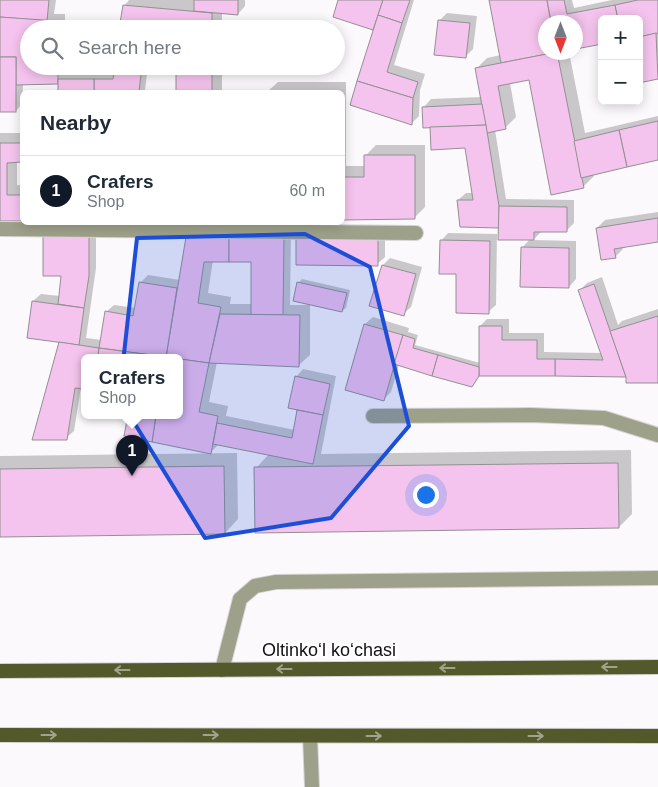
<!DOCTYPE html>
<html lang="en">
<head>
<meta charset="utf-8">
<style>
	:root { --surface:#fff; --page:#f6f6f7; --text:#1f2937; --muted:#747a83; --line:#e0e1e3; --accent:#111827 }
	body { margin:0; font-family:Arial,sans-serif; background:var(--page); color:var(--text) }
	.controls { position:absolute; right:15px; top:15px; display:grid; overflow:hidden; border-radius:8px; box-shadow:0 2px 12px #0003 }
	.controls button { width:45px; height:45px; display:grid; place-items:center; padding:0; border:0; border-bottom:1px solid var(--line); background:var(--surface); color:var(--text); font:25px sans-serif }
	.compass { position:absolute; left:538px; top:15px; width:45px; height:45px; border-radius:50%; background:var(--surface); box-shadow:0 2px 12px #0003; rotate:180deg }
	.you { position:absolute; left:425px; top:494px; width:18px; height:18px; margin:-12px; border:4px solid #fff; border-radius:50%; background:#1a73e8; box-shadow:0 0 0 8px #1a73e833 }
	.badge { display:grid; place-items:center; width:32px; height:32px; border-radius:50%; background:var(--accent); color:#fff; font-size:16px; font-weight:700 }
	.pin { position:absolute; translate:-50% -41px; filter:drop-shadow(0 1px 2px #0008) }
	.pin::after { content:''; position:absolute; top:26px; width:18px; height:15px; background:inherit; clip-path:polygon(0 0,100% 0,50% 100%) }
	.popup { position:absolute; left:81px; top:354px; width:102px; height:65px; box-sizing:border-box; display:grid; place-content:center; border-radius:8px; background:var(--surface); filter:drop-shadow(0 1px 4px #0005); font-size:16px; white-space:nowrap; color:var(--muted) }
	.popup b { font-size:19px; color:var(--text) }
	.popup::after { content:''; position:absolute; left:50%; top:100%; margin-left:-10px; border:10px solid transparent; border-top-color:var(--surface) }
	.list { margin:0; padding:0; list-style:none }
	h2 { display:flex; justify-content:space-between; align-items:center; height:65px; margin:0; padding:0 20px; font-size:21px }
	h2 small { font-size:16px; font-weight:400; color:var(--muted) }
	.list li { display:grid; grid-template-columns:32px 1fr auto; gap:15px; align-items:center; box-sizing:border-box; height:70px; padding:0 20px; border-top:1px solid var(--line) }
	.list b { display:block; font-size:19px; white-space:nowrap }
	.list p { margin:0; font-size:16px; white-space:nowrap; color:var(--muted) }
	.list em { font-size:16px; font-style:normal; color:var(--muted) }
	.icon { flex:none; width:28px; height:28px; fill:none; stroke:currentColor; stroke-width:2; stroke-linecap:round; stroke-linejoin:round }
	.map { position:relative; flex:none; width:658px; height:787px; overflow:hidden }
	.search { position:absolute; background:var(--surface); box-shadow:0 2px 12px #0003; left:20px; top:20px; width:325px; height:55px; display:flex; align-items:center; gap:12px; box-sizing:border-box; padding:0 18px; border-radius:28px; color:var(--muted); font-size:19px }
	.panel { position:absolute; background:var(--surface); box-shadow:0 2px 12px #0003; left:20px; top:90px; width:325px; height:135px; border-radius:8px }
	.map>svg:first-child { display:block }
	.shadow { fill:#0003; fill-rule:evenodd }
	.building { fill:#f5c4ee; stroke:#939093 }
	.lines { fill:none; stroke-linecap:round; stroke-linejoin:round }
	.minor-casing { stroke:#d7d4d7; stroke-width:16 }
	.primary-casing { stroke:#d7d4d7; stroke-width:16 }
	.minor { stroke:#9ea189; stroke-width:14 }
	.primary { stroke:#54592c; stroke-width:14 }
	.oneway { stroke:#a1a48b }
	.marked { fill:#1d4ed8; fill-opacity:0.2; stroke:#1d4ed8; stroke-width:4; stroke-linejoin:round }
	.labels { text-anchor:middle; dominant-baseline:central; stroke-width:5; stroke-linejoin:round; paint-order:stroke }
	.street-label { font-size:18px; fill:#131213; stroke:#fff }
</style>
</head>
<body>
<div class="map">
<svg width="658" height="787" viewBox="0 0 658 787">
	<rect width="100%" height="100%" fill="#fcf9fc"/>
	<g class="shadow">
		<polygon points="0,0 56,0 54,14 65,14 65,29 29,29 29,66 65,66 65,72 115,72 116,66 148,66 145,90 143,92 59,92 59,83 23,84 22,104 16,111 0,111"/>
		<polygon points="129,0 245,0 245,6 238,14 222,12 222,29 120,29 124,6"/>
		<polygon points="339,0 414,0 394,65 425,74 420,90 419,116 412,123 351,104 376,25 373,29"/>
		<polygon points="490,0 572,0 574,8 612,0 658,0 658,77 639,82 639,19 602,19 602,43 576,48 576,22 546,22 546,52 569,52 585,133 658,116 658,159 593,174 594,176 583,187 530,79 510,83 516,117 505,128 495,130 506,199 574,200 574,223 566,231 541,232 533,240 576,241 576,279 569,287 522,248 530,239 500,226 458,200 466,193 473,193 466,147 431,126 424,107 431,99 482,97 476,69 487,58 501,55"/>
		<polygon points="447,13 477,16 473,49 466,56 439,21"/>
		<rect x="177" y="66" width="45" height="26"/>
		<polygon points="278,82 346,82 346,166 365,166 365,156 376,145 425,145 425,207 414,218 342,218 342,92 267,92"/>
		<polygon points="0,133 22,133 22,161 17,161 17,185 22,185 22,219 0,219"/>
		<polygon points="658,212 658,241 622,247 623,249 615,257 597,228 605,220"/>
		<path d="M96,229v39l-10,70 16,2 4,-28 8,-7 22,3 4,-25 8,-8 32,5 7,-42 104,-7 -1,74h19l-15,-5 5,-18 3,-3 48,11 -4,18 -4,3 -32,-7v51l-11,10 -82,-3 -8,40 19,4 -2,10 69,14 4,-21 -3,-32 7,-8 33,7 -15,78 310,-4 1,64 -13,13 -363,-59 13,-14 -50,-10 -8,8 -85,-17 3,-20h51v-58h-96v31l-3,-1 -7,44 -8,7 -6,-97 -27,-40 8,-7 19,2 3,-21h-19zM213,260l40,1 -1,43h-22l1,-7 -23,-4z"/>
		<polygon points="385,232 385,257 377,264 297,263"/>
		<polygon points="448,233 497,234 496,305 488,312 457,273 441,241"/>
		<polygon points="390,258 422,267 411,307 403,314 383,265"/>
		<polygon points="602,277 618,325 622,321 658,309 658,382 627,376 480,375 472,386 399,365 391,392 383,400 365,324 373,317 409,328 408,332 418,335 415,345 480,363 480,326 487,319 509,319 509,333 544,333 544,352 602,353 580,290 587,283"/>
		<polygon points="237,453 238,519 225,533 0,536 0,456"/>
	</g>
	<g class="building">
		<polygon points="0,0 49,0 47,21 0,17"/>
		<polygon points="194,0 238,0 238,15 194,11"/>
		<polygon points="338,0 383,0 373,30 333,17"/>
		<polygon points="383,0 410,0 402,23 378,15"/>
		<polygon points="489,0 547,0 551,22 546,22 546,52 557,52 501,63"/>
		<polygon points="547,0 564,0 567,14 615,5 618,19 602,19 602,44 576,49 576,22 551,22"/>
		<polygon points="638,0 658,0 658,33 639,37 639,19 618,19 615,5"/>
		<polygon points="123,5 212,13 212,29 119,29"/>
		<polygon points="378,15 402,23 387,72 418,82 413,98 357,81"/>
		<polygon points="0,17 58,21 58,29 29,29 29,66 58,66 58,84 16,85 16,57 0,57"/>
		<polygon points="438,20 470,23 466,58 434,55"/>
		<polygon points="656,33 658,79 639,83 639,37"/>
		<polygon points="557,52 584,188 551,195 529,80 498,86 506,129 487,133 475,68"/>
		<rect x="0" y="57" width="16" height="55"/>
		<polygon points="115,66 142,66 139,92 94,92 94,79 113,79"/>
		<rect x="176" y="66" width="36" height="26"/>
		<rect x="58" y="79" width="36" height="13"/>
		<polygon points="357,81 413,98 412,125 350,105"/>
		<polygon points="482,104 486,125 423,128 422,107"/>
		<polygon points="658,121 658,160 627,167 619,130"/>
		<polygon points="486,125 499,206 499,228 460,227 457,200 473,200 465,148 431,150 430,127"/>
		<polygon points="619,130 627,167 581,178 574,141"/>
		<polygon points="0,143 22,143 22,162 7,163 7,195 22,195 22,221 0,221"/>
		<polygon points="364,155 415,155 415,219 342,220 342,177 364,177"/>
		<polygon points="499,206 567,207 567,232 534,232 534,240 498,240"/>
		<polygon points="658,218 658,242 614,249 616,258 601,260 596,228"/>
		<polygon points="43,235 89,236 89,276 84,308 58,304 61,276 43,276"/>
		<polygon points="186,237 229,237 229,262 204,262 198,303 221,307 209,363 180,359 180,357 166,357"/>
		<polygon points="229,237 284,238 283,315 251,315 251,262 229,262"/>
		<polygon points="296,238 378,239 378,266 296,265"/>
		<polygon points="440,240 490,241 489,314 456,313 456,274 439,274"/>
		<polygon points="521,247 569,248 569,288 520,287"/>
		<polygon points="382,265 416,274 404,316 369,306"/>
		<polygon points="139,282 177,288 166,357 99,348 105,311 133,316"/>
		<polygon points="297,282 347,293 342,312 293,301"/>
		<polygon points="594,284 626,377 555,376 555,359 603,360 578,290"/>
		<polygon points="32,301 84,308 79,345 27,338"/>
		<polygon points="220,314 300,315 299,367 209,363"/>
		<polygon points="658,316 658,383 626,383 626,377 610,331"/>
		<polygon points="364,324 403,335 384,401 345,390"/>
		<polygon points="479,326 502,326 502,340 537,340 537,359 555,359 555,376 479,376"/>
		<polygon points="403,335 415,339 413,348 438,355 432,376 394,364"/>
		<polygon points="59,342 99,348 98,357 84,357 84,389 75,388 67,440 32,440"/>
		<polygon points="99,348 166,357 98,357"/>
		<polygon points="438,355 479,367 479,376 472,387 432,376"/>
		<polygon points="180,359 209,363 199,412 218,416 211,454 152,442 156,415 180,415"/>
		<polygon points="295,376 330,384 323,415 288,408"/>
		<polygon points="297,410 323,415 313,464 213,444 217,423 292,438"/>
		<polygon points="128,415 156,415 152,442 124,436"/>
		<polygon points="618,463 619,528 255,533 254,467"/>
		<polygon points="224,466 225,534 0,537 0,469"/>
	</g>
	<g class="lines">
		<defs>
			<g id="minor">
				<polyline points="0,229 416,233"/>
				<polyline points="373,416 531,415 604,418 658,435"/>
				<polyline points="222,670 240,599 255,586 276,582 658,578"/>
				<polyline points="310,736 312,787"/>
			</g>
			<g id="primary">
				<polyline points="0,671 658,667"/>
				<polyline points="0,735 658,736"/>
			</g>
		</defs>
		<use href="#minor" class="minor-casing"/>
		<use href="#primary" class="primary-casing"/>
		<use href="#minor" class="minor"/>
		<use href="#primary" class="primary"/>
	</g>
	<defs><path id="oneway-shaft" d="M-6 0H5M1.5-3L5.5 0L1.5 3" fill="none" stroke-width="1.6" stroke-linecap="round" stroke-linejoin="round" transform="scale(1.25)"/></defs>
	<g class="oneway">
		<use href="#oneway-shaft" transform="translate(609 667) rotate(180)"/>
		<use href="#oneway-shaft" transform="translate(447 668) rotate(180)"/>
		<use href="#oneway-shaft" transform="translate(284 669) rotate(180)"/>
		<use href="#oneway-shaft" transform="translate(122 670) rotate(180)"/>
		<use href="#oneway-shaft" transform="translate(49 735)"/>
		<use href="#oneway-shaft" transform="translate(211 735)"/>
		<use href="#oneway-shaft" transform="translate(374 736)"/>
		<use href="#oneway-shaft" transform="translate(536 736)"/>
	</g>
	<path class="marked" d="M305,234l65,33 39,159 -78,92 -126,20 -86,-140 18,-160z"/>
	<g class="labels">
		<g class="street-label">
			<text x="329" y="650">Oltinkoʻl koʻchasi</text>
		</g>
	</g>
</svg>
<div class="controls">
<button>+</button>
<button>−</button>
</div>
<svg class="compass" viewBox="-18 -18 36 36"><path d="M0-13l5 13h-10z" fill="#e53935"/><path d="M0 13l5-13h-10z" fill="#747a83"/></svg>
<div class="you"></div>
<div class="pin badge" style="left:132px;top:476px">1</div>
<div class="popup"><b>Crafers</b>Shop</div>
<div class="search"><svg class="icon" aria-label="search" viewBox="0 0 24 24"><circle cx="10" cy="10" r="6"/><path d="M15 15l6 6"/></svg>Search here</div>
<section class="panel">
<h2>Nearby<small></small></h2>
<ul class="list">
<li><span class="badge">1</span><div><b>Crafers</b><p>Shop</p></div><em>60 m</em></li>
</ul>
</section>
</div>
</body>
</html>
